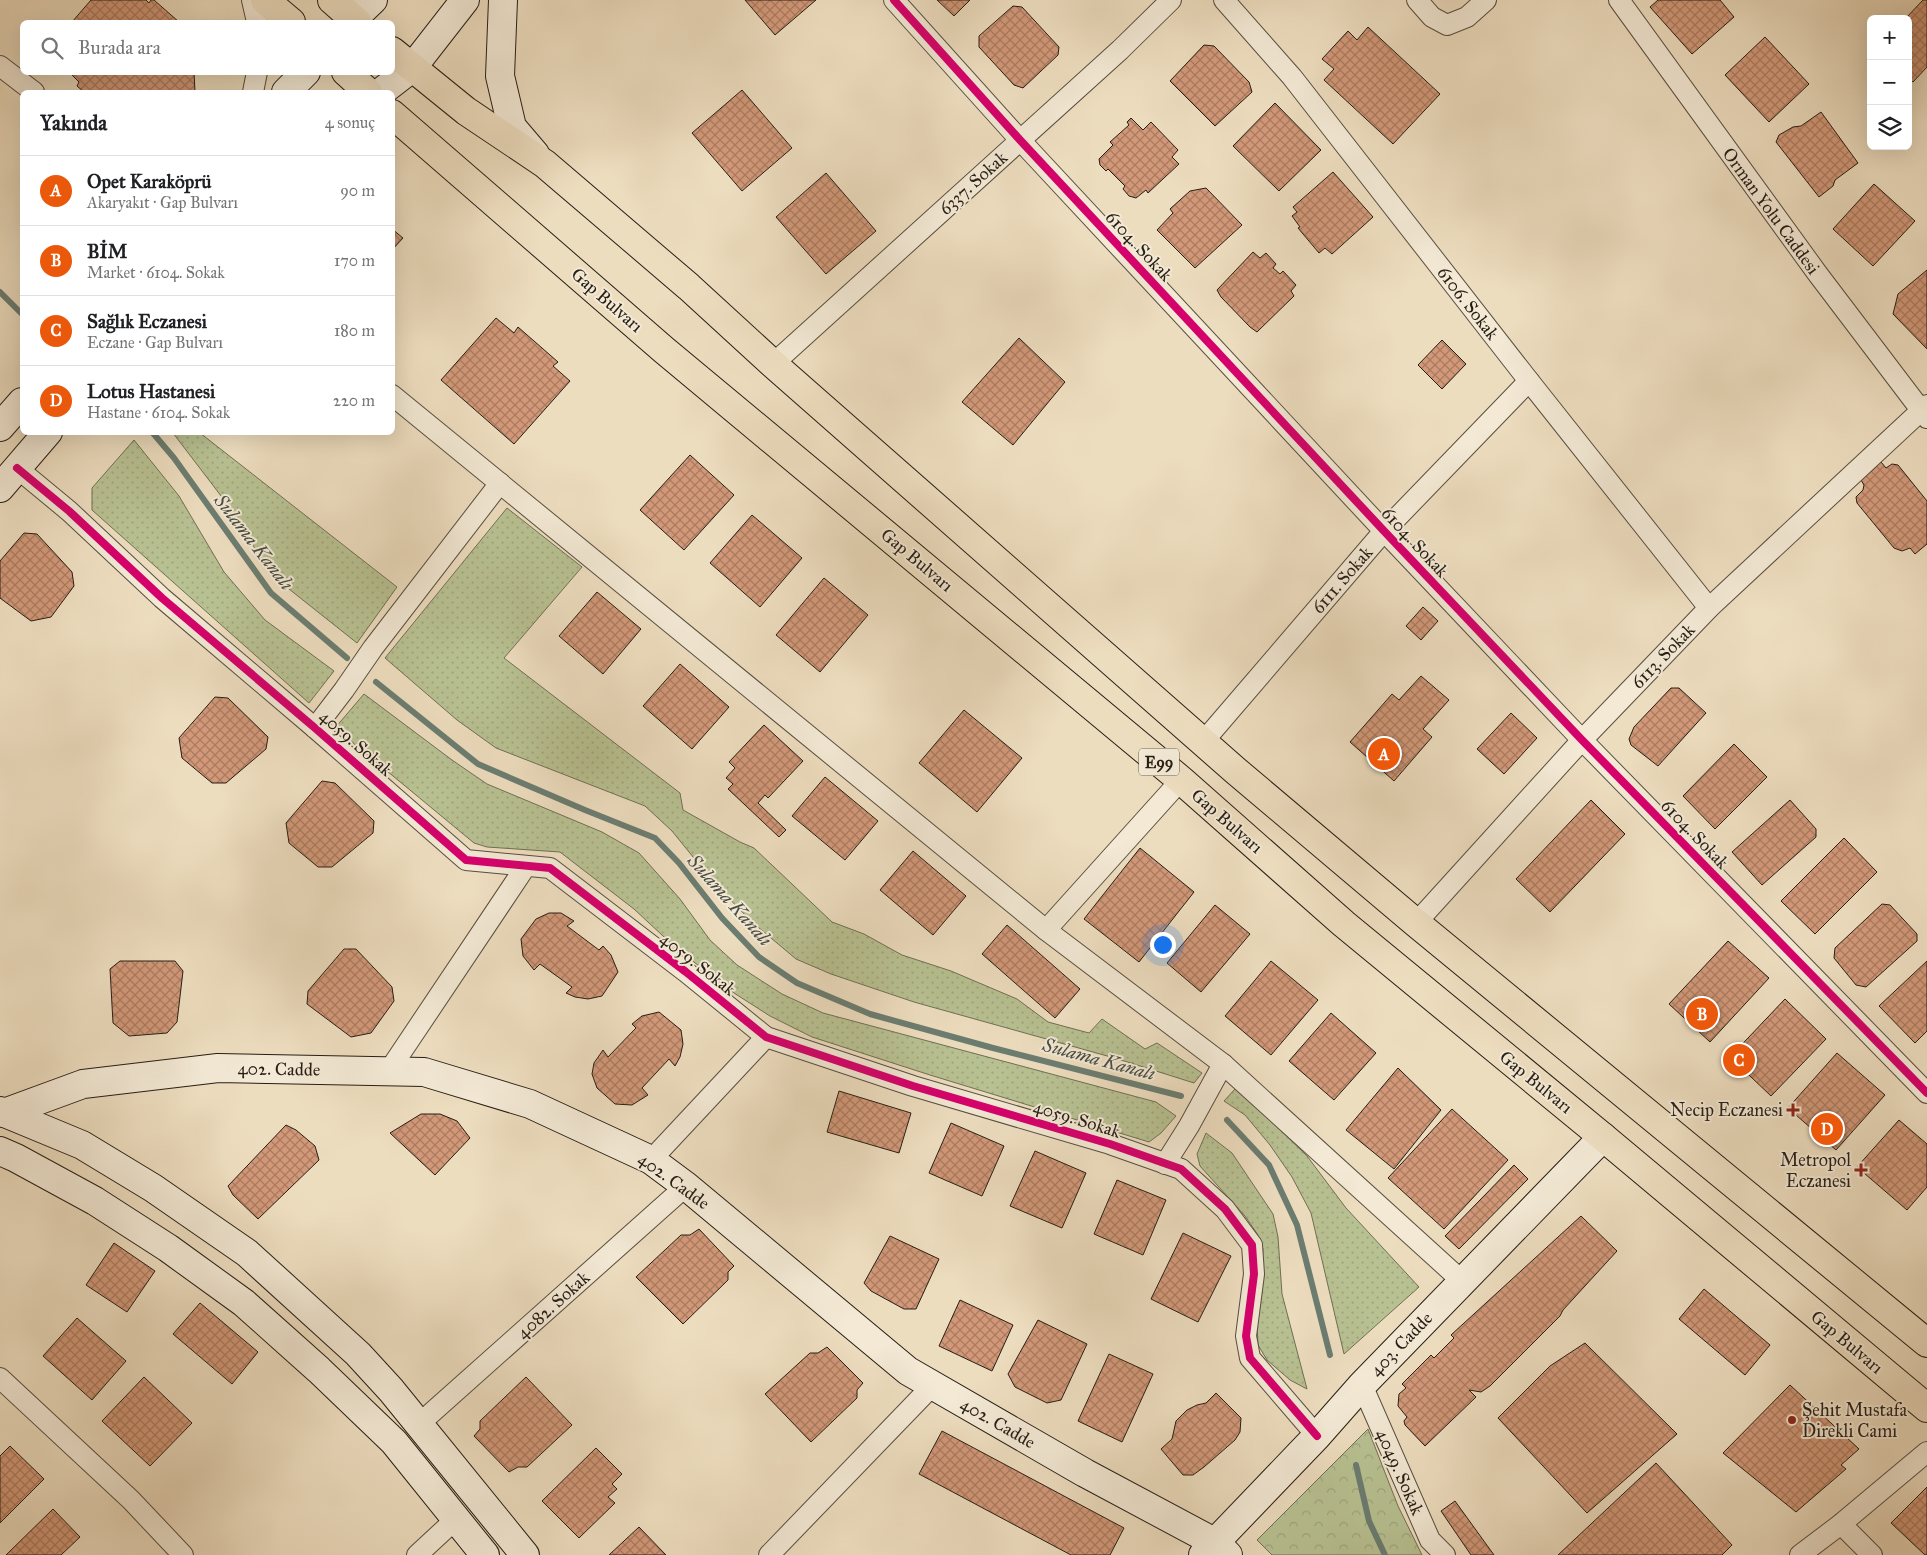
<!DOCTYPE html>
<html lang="tr">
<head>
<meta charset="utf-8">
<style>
	:root { --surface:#fff; --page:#f6f6f6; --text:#202124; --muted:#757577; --line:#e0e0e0; --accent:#ea580c }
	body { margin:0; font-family:"IM FELL Great Primer",serif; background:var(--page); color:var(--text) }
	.controls { position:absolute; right:15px; top:15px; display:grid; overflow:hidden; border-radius:8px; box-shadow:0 5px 20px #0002 }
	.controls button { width:45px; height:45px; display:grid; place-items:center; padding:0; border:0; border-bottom:1px solid var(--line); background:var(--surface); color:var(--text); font:25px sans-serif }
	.you { position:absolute; left:1162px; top:944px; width:18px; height:18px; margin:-12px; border:4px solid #fff; border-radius:50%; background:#1a73e8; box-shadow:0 0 0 8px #1a73e833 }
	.badge { display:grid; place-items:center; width:32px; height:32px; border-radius:50%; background:var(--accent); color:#fff; font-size:16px; font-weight:700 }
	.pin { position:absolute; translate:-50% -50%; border:2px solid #fff; box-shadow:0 1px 5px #0006 }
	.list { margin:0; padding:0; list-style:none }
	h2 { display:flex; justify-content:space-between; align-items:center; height:65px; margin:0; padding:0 20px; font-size:21px }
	h2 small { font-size:16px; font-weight:400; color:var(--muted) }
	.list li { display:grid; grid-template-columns:32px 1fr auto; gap:15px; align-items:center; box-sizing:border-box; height:70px; padding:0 20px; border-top:1px solid var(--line) }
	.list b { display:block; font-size:19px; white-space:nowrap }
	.list p { margin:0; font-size:16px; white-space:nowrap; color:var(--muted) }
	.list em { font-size:16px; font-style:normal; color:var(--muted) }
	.icon { flex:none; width:28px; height:28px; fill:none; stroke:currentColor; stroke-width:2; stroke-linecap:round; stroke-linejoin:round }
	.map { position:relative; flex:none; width:1927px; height:1555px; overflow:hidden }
	.search { position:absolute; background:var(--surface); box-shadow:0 5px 20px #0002; left:20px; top:20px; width:375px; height:55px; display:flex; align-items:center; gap:12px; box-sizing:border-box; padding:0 18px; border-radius:8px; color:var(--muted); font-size:19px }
	.panel { position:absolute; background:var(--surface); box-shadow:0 5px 20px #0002; left:20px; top:90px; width:375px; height:345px; border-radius:8px }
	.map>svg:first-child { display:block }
	.grass { fill:url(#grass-dots); stroke:#6f7054 }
	.park { fill:url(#park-crowns); stroke:#6f7054 }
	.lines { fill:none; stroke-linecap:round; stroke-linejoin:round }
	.stream { stroke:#6b7d71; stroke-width:6 }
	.building { fill:url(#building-cross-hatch); stroke:#261e15 }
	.street-casing { stroke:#584e40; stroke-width:22 }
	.secondary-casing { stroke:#261e15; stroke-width:30 }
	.highway-casing { stroke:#261e15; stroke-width:30 }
	.street { stroke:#f3e9d5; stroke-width:20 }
	.secondary { stroke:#f3e9d5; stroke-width:28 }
	.highway { stroke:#edddbf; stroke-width:28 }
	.cycleway-casing { stroke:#f3e9d5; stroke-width:11 }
	.cycleway { stroke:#d6006c; stroke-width:8 }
	.poi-dot { fill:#8f2418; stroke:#f3e9d5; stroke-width:2 }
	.labels { text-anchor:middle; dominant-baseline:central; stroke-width:4; stroke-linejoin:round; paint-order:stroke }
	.shield { fill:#f3e9d5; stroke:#645b4f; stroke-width:1 }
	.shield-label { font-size:16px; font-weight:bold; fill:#261e15 }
	.street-label { font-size:18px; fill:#261e15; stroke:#f3e9d5 }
	.poi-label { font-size:18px; fill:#261e15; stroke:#f3e9d5; text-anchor:end }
	.water-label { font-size:19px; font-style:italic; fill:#484d43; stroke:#f3e9d5 }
</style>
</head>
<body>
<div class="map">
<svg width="1927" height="1555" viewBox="0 0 1927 1555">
	<defs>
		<pattern id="grass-dots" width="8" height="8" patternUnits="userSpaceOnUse" patternTransform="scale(1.25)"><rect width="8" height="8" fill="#b8c192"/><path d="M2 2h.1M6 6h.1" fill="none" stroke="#9ea57d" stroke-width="1.8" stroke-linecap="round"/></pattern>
		<pattern id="park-crowns" width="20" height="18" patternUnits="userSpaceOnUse" patternTransform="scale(1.25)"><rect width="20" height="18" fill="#b8c192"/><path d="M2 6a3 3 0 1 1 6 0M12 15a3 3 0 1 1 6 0" fill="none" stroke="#9ea57d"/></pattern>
		<pattern id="building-cross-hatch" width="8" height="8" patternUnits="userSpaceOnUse" patternTransform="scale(1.25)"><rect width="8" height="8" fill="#d29878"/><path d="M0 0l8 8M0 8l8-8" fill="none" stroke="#aa7b61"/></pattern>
	</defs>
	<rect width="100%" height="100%" fill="#edddbf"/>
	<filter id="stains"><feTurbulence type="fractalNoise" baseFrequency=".004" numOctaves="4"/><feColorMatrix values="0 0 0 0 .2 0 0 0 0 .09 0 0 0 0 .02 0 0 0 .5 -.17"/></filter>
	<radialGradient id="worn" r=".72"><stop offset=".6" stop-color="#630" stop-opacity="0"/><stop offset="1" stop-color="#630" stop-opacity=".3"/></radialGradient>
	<g class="grass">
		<polygon points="173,433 200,433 397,587 357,643 289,589 257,552 231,509"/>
		<polygon points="134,440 179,496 224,572 265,620 334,671 309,703 92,510 92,488"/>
		<polygon points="507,508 582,567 504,658 680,793 683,810 740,842 754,848 832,922 864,934 902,955 951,971 1017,999 1048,1022 1089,1033 1102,1019 1145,1049 1157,1043 1202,1073 1194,1083 1118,1059 914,1002 831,974 796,959 752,922 715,884 672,831 645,806 496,748 457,720 385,658"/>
		<polygon points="364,694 452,760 487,784 602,832 639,853 680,899 710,940 737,965 782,994 823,1013 1156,1102 1176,1116 1161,1133 1149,1142 930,1075 812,1037 770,1016 734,993 677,949 634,909 560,852 487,847 474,843 335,728"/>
		<polygon points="1235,1089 1262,1112 1307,1156 1346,1208 1419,1287 1344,1354 1311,1213 1292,1177 1270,1145 1245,1115 1224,1101"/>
		<polygon points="1206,1133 1232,1153 1273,1214 1278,1237 1282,1294 1307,1389 1290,1380 1267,1360 1258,1345 1257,1325 1263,1249 1258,1235 1245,1216 1200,1166 1197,1154"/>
	</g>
	<polygon class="park" points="1368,1429 1398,1506 1422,1555 1272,1555 1257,1540"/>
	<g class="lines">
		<g class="stream">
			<polyline points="0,292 22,314"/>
			<polyline points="152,432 174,458 271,593 347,658"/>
			<polyline points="376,682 478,764 585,810 655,838 679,863 722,918 759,957 797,983 870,1014 993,1048 1181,1096"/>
			<polyline points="1227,1120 1269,1165 1297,1225 1330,1355"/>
			<polyline points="1356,1465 1369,1521 1385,1555"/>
		</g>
	</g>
	<g class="building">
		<polygon points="91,0 146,0 149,3 151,0 154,0 179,22 72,22"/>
		<polygon points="745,0 816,0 775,35"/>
		<polygon points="937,0 970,0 954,16"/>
		<polygon points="1658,0 1720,0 1734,17 1692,54 1650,7"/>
		<polygon points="1923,0 1927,0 1927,67 1913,82 1908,78 1908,19 1905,19"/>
		<polygon points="1013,6 1022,7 1059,47 1058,55 1023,88 1014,85 979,47 979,36"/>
		<polygon points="1368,27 1440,94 1393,144 1324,80 1334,69 1322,59 1348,31 1357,40"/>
		<polygon points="1765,37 1809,84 1769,122 1725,75"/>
		<polygon points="1204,45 1214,46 1249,82 1252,92 1215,126 1170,81"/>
		<polygon points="69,72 194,72 195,92 84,92 77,86 79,82"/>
		<polygon points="742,90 792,148 742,191 692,133"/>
		<polygon points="1275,103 1321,150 1279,191 1233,146"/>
		<polygon points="1821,112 1858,163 1835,180 1833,186 1819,197 1776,142 1779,135 1793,127 1801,126"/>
		<polygon points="1131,118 1143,130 1151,122 1178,150 1172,157 1179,164 1148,193 1146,190 1136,198 1129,196 1123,189 1125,186 1108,169 1106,171 1100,165 1099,159 1113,145 1110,142 1129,125 1127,122"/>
		<polygon points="1333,172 1373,217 1332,254 1325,248 1319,253 1298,228 1300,227 1292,216 1297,212 1293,207"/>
		<polygon points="826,173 876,231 826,274 776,217"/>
		<polygon points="1874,184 1915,221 1873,266 1833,229"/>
		<polygon points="1206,188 1242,225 1195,268 1157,230 1173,213 1170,209 1190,191"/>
		<polygon points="392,229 403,238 392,250"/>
		<polygon points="1253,252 1260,258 1266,253 1276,264 1273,268 1280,274 1283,271 1296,285 1291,291 1294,296 1257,332 1250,327 1221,297 1217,290"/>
		<polygon points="1927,270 1927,349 1893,314 1898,294"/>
		<polygon points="496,318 514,333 518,327 558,362 553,366 570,381 514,444 441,380"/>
		<polygon points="1019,338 1065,382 1013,445 962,402"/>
		<polygon points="1442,340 1466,364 1442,389 1418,365"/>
		<polygon points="690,455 734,495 684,550 640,510"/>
		<polygon points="1881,462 1886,468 1892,464 1898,465 1927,501 1927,544 1915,554 1910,548 1902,551 1894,548 1857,503 1856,497 1863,490 1864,485 1861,480"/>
		<polygon points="752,515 802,558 760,607 710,563"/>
		<polygon points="24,533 37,534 72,572 74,586 51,617 31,621 0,598 0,561"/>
		<polygon points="824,578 868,615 820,672 776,635"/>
		<polygon points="597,592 641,629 603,674 559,636"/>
		<polygon points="1423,607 1438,621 1421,640 1406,626"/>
		<polygon points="680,664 729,707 692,749 643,706"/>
		<polygon points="1421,676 1449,700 1423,729 1432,737 1394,781 1350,742 1392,694 1399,700"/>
		<polygon points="1671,688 1679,688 1706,713 1658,766 1631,745 1629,739 1634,727"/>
		<polygon points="215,697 228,698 268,737 266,749 226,783 212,783 182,758 179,738"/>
		<polygon points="964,710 1022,758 977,812 919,763"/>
		<polygon points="1511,713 1537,738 1504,774 1477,749"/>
		<polygon points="764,725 803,761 768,798 765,795 758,803 786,830 779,837 728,789 733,784 726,778 735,768 729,762"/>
		<polygon points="1734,744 1767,777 1715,829 1683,796"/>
		<polygon points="825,777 878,821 845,860 792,816"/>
		<polygon points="322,781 335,783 374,821 373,833 332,867 318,867 289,843 286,823"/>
		<polygon points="1591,800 1625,834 1550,912 1516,879"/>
		<polygon points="1790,800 1816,829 1816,837 1762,885 1732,852"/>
		<polygon points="1844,838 1877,872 1815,934 1781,901"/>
		<polygon points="1140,848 1194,892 1139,962 1084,919"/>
		<polygon points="913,851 966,896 933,935 880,890"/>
		<polygon points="1882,904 1890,905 1917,934 1917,941 1866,987 1856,985 1834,958 1835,948"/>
		<polygon points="1215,905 1250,934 1201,992 1167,963"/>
		<polygon points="549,913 561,913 574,921 567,926 599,950 603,946 611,955 618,972 602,996 588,999 575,997 566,993 572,987 540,964 534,970 523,956 521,939 536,919"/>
		<polygon points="1007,925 1080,989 1055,1018 982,954"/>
		<polygon points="1728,941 1769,978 1710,1042 1669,1004"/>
		<polygon points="344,949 356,949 392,987 394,1001 371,1033 351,1037 307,1004 308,991"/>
		<polygon points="120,961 175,961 183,971 177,1022 167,1033 129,1036 113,1023 110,969"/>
		<polygon points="1271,961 1318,1000 1271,1055 1225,1016"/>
		<polygon points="1927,961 1927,1031 1915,1043 1879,1006"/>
		<polygon points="1785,999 1826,1039 1771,1096 1730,1057"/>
		<polygon points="659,1012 681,1030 683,1044 680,1057 675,1066 669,1059 642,1088 648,1095 632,1105 615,1104 597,1088 592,1074 594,1063 603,1050 608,1057 636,1028 632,1024 642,1016"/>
		<polygon points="1331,1013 1376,1053 1334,1100 1289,1061"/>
		<polygon points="1837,1053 1885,1095 1836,1150 1788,1108"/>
		<polygon points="1398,1068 1441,1110 1394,1169 1346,1130"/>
		<polygon points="839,1091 911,1113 899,1153 827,1132"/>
		<polygon points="1452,1109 1508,1160 1444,1229 1388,1178"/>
		<polygon points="421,1114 440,1114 457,1121 470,1138 435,1175 390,1133"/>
		<polygon points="1899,1120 1927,1144 1927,1187 1907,1210 1857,1167"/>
		<polygon points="951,1123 1004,1146 982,1196 929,1173"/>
		<polygon points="286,1125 296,1130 315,1146 319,1160 258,1219 233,1195 228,1186"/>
		<polygon points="1035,1151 1086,1173 1062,1228 1010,1206"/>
		<polygon points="1514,1165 1528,1179 1459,1249 1445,1236"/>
		<polygon points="1117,1180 1166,1200 1143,1255 1094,1234"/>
		<polygon points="1581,1216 1617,1251 1563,1310 1560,1316 1490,1386 1481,1392 1469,1390 1476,1397 1425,1446 1405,1425 1404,1421 1407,1417 1398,1406 1399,1394 1406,1388 1402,1384 1431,1355 1434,1358 1454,1338 1451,1335"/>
		<polygon points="699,1229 734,1266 728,1272 728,1280 683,1324 636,1277 681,1235 690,1235"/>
		<polygon points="1183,1233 1231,1256 1198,1322 1151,1299"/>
		<polygon points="890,1236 939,1259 916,1309 904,1309 871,1291 864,1283"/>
		<polygon points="114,1243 155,1271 127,1312 86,1285"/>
		<polygon points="1704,1289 1770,1345 1745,1375 1679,1319"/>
		<polygon points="960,1300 1013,1325 992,1371 939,1346"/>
		<polygon points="200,1303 258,1352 232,1384 173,1334"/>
		<polygon points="77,1318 126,1361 92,1400 43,1356"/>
		<polygon points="1038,1320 1087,1344 1061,1400 1047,1403 1015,1387 1008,1374"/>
		<polygon points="1585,1343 1677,1434 1587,1513 1498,1418 1550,1366"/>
		<polygon points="827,1347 863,1383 857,1390 857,1398 811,1442 765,1394 810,1353 818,1353"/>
		<polygon points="1109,1354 1153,1374 1122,1442 1078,1421"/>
		<polygon points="144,1377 192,1423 150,1466 102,1421"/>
		<polygon points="526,1377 572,1425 527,1467 518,1467 509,1472 474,1436 480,1429 480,1421"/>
		<polygon points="1790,1385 1859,1449 1841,1465 1846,1469 1796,1512 1723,1453"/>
		<polygon points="1216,1393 1241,1418 1240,1432 1235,1440 1204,1467 1193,1475 1183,1475 1161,1449 1172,1439 1176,1421 1187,1410 1197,1405 1206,1403"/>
		<polygon points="942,1431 1124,1528 1110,1555 1071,1555 919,1474"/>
		<polygon points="10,1446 44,1479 0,1523 0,1456"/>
		<polygon points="596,1448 622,1474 612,1484 617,1489 608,1497 615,1503 579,1538 542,1501"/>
		<polygon points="1656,1463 1732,1545 1722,1555 1558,1555"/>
		<polygon points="1927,1487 1927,1555 1925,1555 1891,1523"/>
		<polygon points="1455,1501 1494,1555 1471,1555 1441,1511"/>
		<polygon points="53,1509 80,1537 61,1555 6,1555"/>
		<polygon points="639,1527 666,1555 609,1555"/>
	</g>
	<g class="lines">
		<defs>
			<g id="street">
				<polyline points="252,0 257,22"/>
				<polyline points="894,0 1020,140 1384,531 1582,740 1927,1093"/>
				<polyline points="1224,0 1292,77 1529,381 1709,608"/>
				<polyline points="1417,0 1432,17 1447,25 1467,17 1486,0"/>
				<polyline points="1619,0 1817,273 1927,418"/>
				<polyline points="0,66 34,92"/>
				<polyline points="253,92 257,72"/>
				<polyline points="773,364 1120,50 1171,0"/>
				<polyline points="392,395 1046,930 1223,1064 1462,1281"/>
				<polyline points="17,468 69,511 162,598 315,728 466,860 550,868 686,972 766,1037 913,1086 1110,1144 1181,1169 1225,1209 1252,1245 1254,1274 1246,1336 1250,1358 1317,1436"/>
				<polyline points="315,728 344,690 373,648 500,483"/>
				<polyline points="1203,742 1384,531 1529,381"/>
				<polyline points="1416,923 1582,740 1709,608 1927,405"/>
				<polyline points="1046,930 1181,780"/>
				<polyline points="388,1072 526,866"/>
				<polyline points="651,1160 766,1037"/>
				<polyline points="1165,1164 1189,1126 1223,1064"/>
				<polyline points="0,1378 131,1500 183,1555"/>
				<polyline points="1362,1385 1430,1540 1445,1555"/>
				<polyline points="419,1424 686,1186"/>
				<polyline points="1841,1524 1872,1555"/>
				<polyline points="417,1555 456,1519"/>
				<polyline points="769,1555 933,1385"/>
				<polyline points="1800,1555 1841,1524 1927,1452"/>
			</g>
			<g id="secondary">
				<polyline points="503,0 500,76 512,127 535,154"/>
				<polyline points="350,22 373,0"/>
				<polyline points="286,92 306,72"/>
				<polyline points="381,92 412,68 465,0"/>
				<polyline points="0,427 22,402"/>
				<polyline points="0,488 48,432"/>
				<polyline points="0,1111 82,1145 153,1188 247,1253 358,1354 391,1390 525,1555"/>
				<polyline points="4,1113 83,1084 218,1068 424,1072 530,1104 651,1160 686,1186 908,1371 1085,1473 1216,1543 1228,1555"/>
				<polyline points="0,1151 16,1158 95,1201 168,1248 244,1303 319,1370 394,1442 485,1555"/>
				<polyline points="1203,1555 1317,1436 1362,1385 1603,1137"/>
			</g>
			<g id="highway">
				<polyline points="265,0 291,22"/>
				<polyline points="332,0 357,22"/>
				<polyline points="392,51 466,111 545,164 689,287 773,364 1236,771 1416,923 1927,1343"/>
				<polyline points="346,72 368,92"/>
				<polyline points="392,114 664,350 1181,780 1344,924 1603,1137 1927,1408"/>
			</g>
		</defs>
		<use href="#street" class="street-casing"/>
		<use href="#secondary" class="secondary-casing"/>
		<use href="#highway" class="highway-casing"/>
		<use href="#street" class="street"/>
		<use href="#secondary" class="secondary"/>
		<use href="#highway" class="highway"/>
		<defs>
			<g id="cycleway">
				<polyline points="894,0 1020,140 1384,531 1582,740 1927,1093"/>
				<polyline points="17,468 69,511 162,598 315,728 466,860 550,868 686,972 766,1037 913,1086 1110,1144 1181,1169 1225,1209 1252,1245 1254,1274 1246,1336 1250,1358 1317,1436"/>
			</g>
		</defs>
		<use href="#cycleway" class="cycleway-casing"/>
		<use href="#cycleway" class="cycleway"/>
	</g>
	<g class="poi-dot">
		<path d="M1790.5 1102.5h5v5h5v5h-5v5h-5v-5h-5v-5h5z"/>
		<path d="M1858.5 1162.5h5v5h5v5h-5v5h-5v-5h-5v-5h5z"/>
		<circle cx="1792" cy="1420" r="5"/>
	</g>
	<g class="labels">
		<rect class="shield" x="1139" y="748.5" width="40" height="27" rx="4"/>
		<g class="shield-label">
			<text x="1159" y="762">E99</text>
		</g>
		<g class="street-label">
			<text transform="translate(973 183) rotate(-42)">6337. Sokak</text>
			<text transform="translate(1771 211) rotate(54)">Orman Yolu Caddesi</text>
			<text transform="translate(1139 246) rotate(47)">6104. Sokak</text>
			<text transform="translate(607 300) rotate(41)">Gap Bulvarı</text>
			<text transform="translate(1468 303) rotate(52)">6106. Sokak</text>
			<text transform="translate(1415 542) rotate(47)">6104. Sokak</text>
			<text transform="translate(917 560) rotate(40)">Gap Bulvarı</text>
			<text transform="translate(1342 580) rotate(-49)">6111. Sokak</text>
			<text transform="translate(1663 656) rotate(-46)">6113. Sokak</text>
			<text transform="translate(356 743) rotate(41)">4059. Sokak</text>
			<text transform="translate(1227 821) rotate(41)">Gap Bulvarı</text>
			<text transform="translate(1695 834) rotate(46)">6104. Sokak</text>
			<text transform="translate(698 964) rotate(38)">4059. Sokak</text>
			<text transform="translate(279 1069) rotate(1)">402. Cadde</text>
			<text transform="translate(1536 1082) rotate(39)">Gap Bulvarı</text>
			<text transform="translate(1077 1119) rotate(17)">4059. Sokak</text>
			<text transform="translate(674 1181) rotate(36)">402. Cadde</text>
			<text transform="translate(553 1305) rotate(-42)">4082. Sokak</text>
			<text transform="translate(1847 1342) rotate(40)">Gap Bulvarı</text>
			<text transform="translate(1401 1344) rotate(-46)">403. Cadde</text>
			<text transform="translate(998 1423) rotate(30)">402. Cadde</text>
			<text transform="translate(1400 1472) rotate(66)">4049. Sokak</text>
		</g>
		<g class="poi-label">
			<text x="1783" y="1110">Necip Eczanesi</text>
			<text x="1851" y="1160">Metropol<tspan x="1851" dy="21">Eczanesi</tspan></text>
			<text x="1802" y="1410" text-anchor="start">Şehit Mustafa<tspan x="1802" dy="21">Direkli Cami</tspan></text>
		</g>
		<g class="water-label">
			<text transform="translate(254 542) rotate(52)">Sulama Kanalı</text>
			<text transform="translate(730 900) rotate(48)">Sulama Kanalı</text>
			<text transform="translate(1099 1059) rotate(15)">Sulama Kanalı</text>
		</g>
	</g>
	<rect width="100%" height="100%" filter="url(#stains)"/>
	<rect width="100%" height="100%" fill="url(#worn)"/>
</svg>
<div class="controls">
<button>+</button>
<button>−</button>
<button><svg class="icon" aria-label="layers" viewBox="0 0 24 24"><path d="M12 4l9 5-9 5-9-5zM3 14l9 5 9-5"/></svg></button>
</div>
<div class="you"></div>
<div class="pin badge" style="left:1384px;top:754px">A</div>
<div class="pin badge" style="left:1702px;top:1014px">B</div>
<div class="pin badge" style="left:1739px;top:1060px">C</div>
<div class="pin badge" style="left:1827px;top:1129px">D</div>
<div class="search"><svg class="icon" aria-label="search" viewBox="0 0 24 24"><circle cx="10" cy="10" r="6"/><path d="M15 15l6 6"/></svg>Burada ara</div>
<section class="panel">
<h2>Yakında<small>4 sonuç</small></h2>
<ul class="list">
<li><span class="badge">A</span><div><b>Opet Karaköprü</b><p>Akaryakıt · Gap Bulvarı</p></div><em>90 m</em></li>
<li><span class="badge">B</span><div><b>BİM</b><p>Market · 6104. Sokak</p></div><em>170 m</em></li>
<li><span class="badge">C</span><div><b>Sağlık Eczanesi</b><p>Eczane · Gap Bulvarı</p></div><em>180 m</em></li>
<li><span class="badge">D</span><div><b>Lotus Hastanesi</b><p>Hastane · 6104. Sokak</p></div><em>220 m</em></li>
</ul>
</section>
</div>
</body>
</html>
